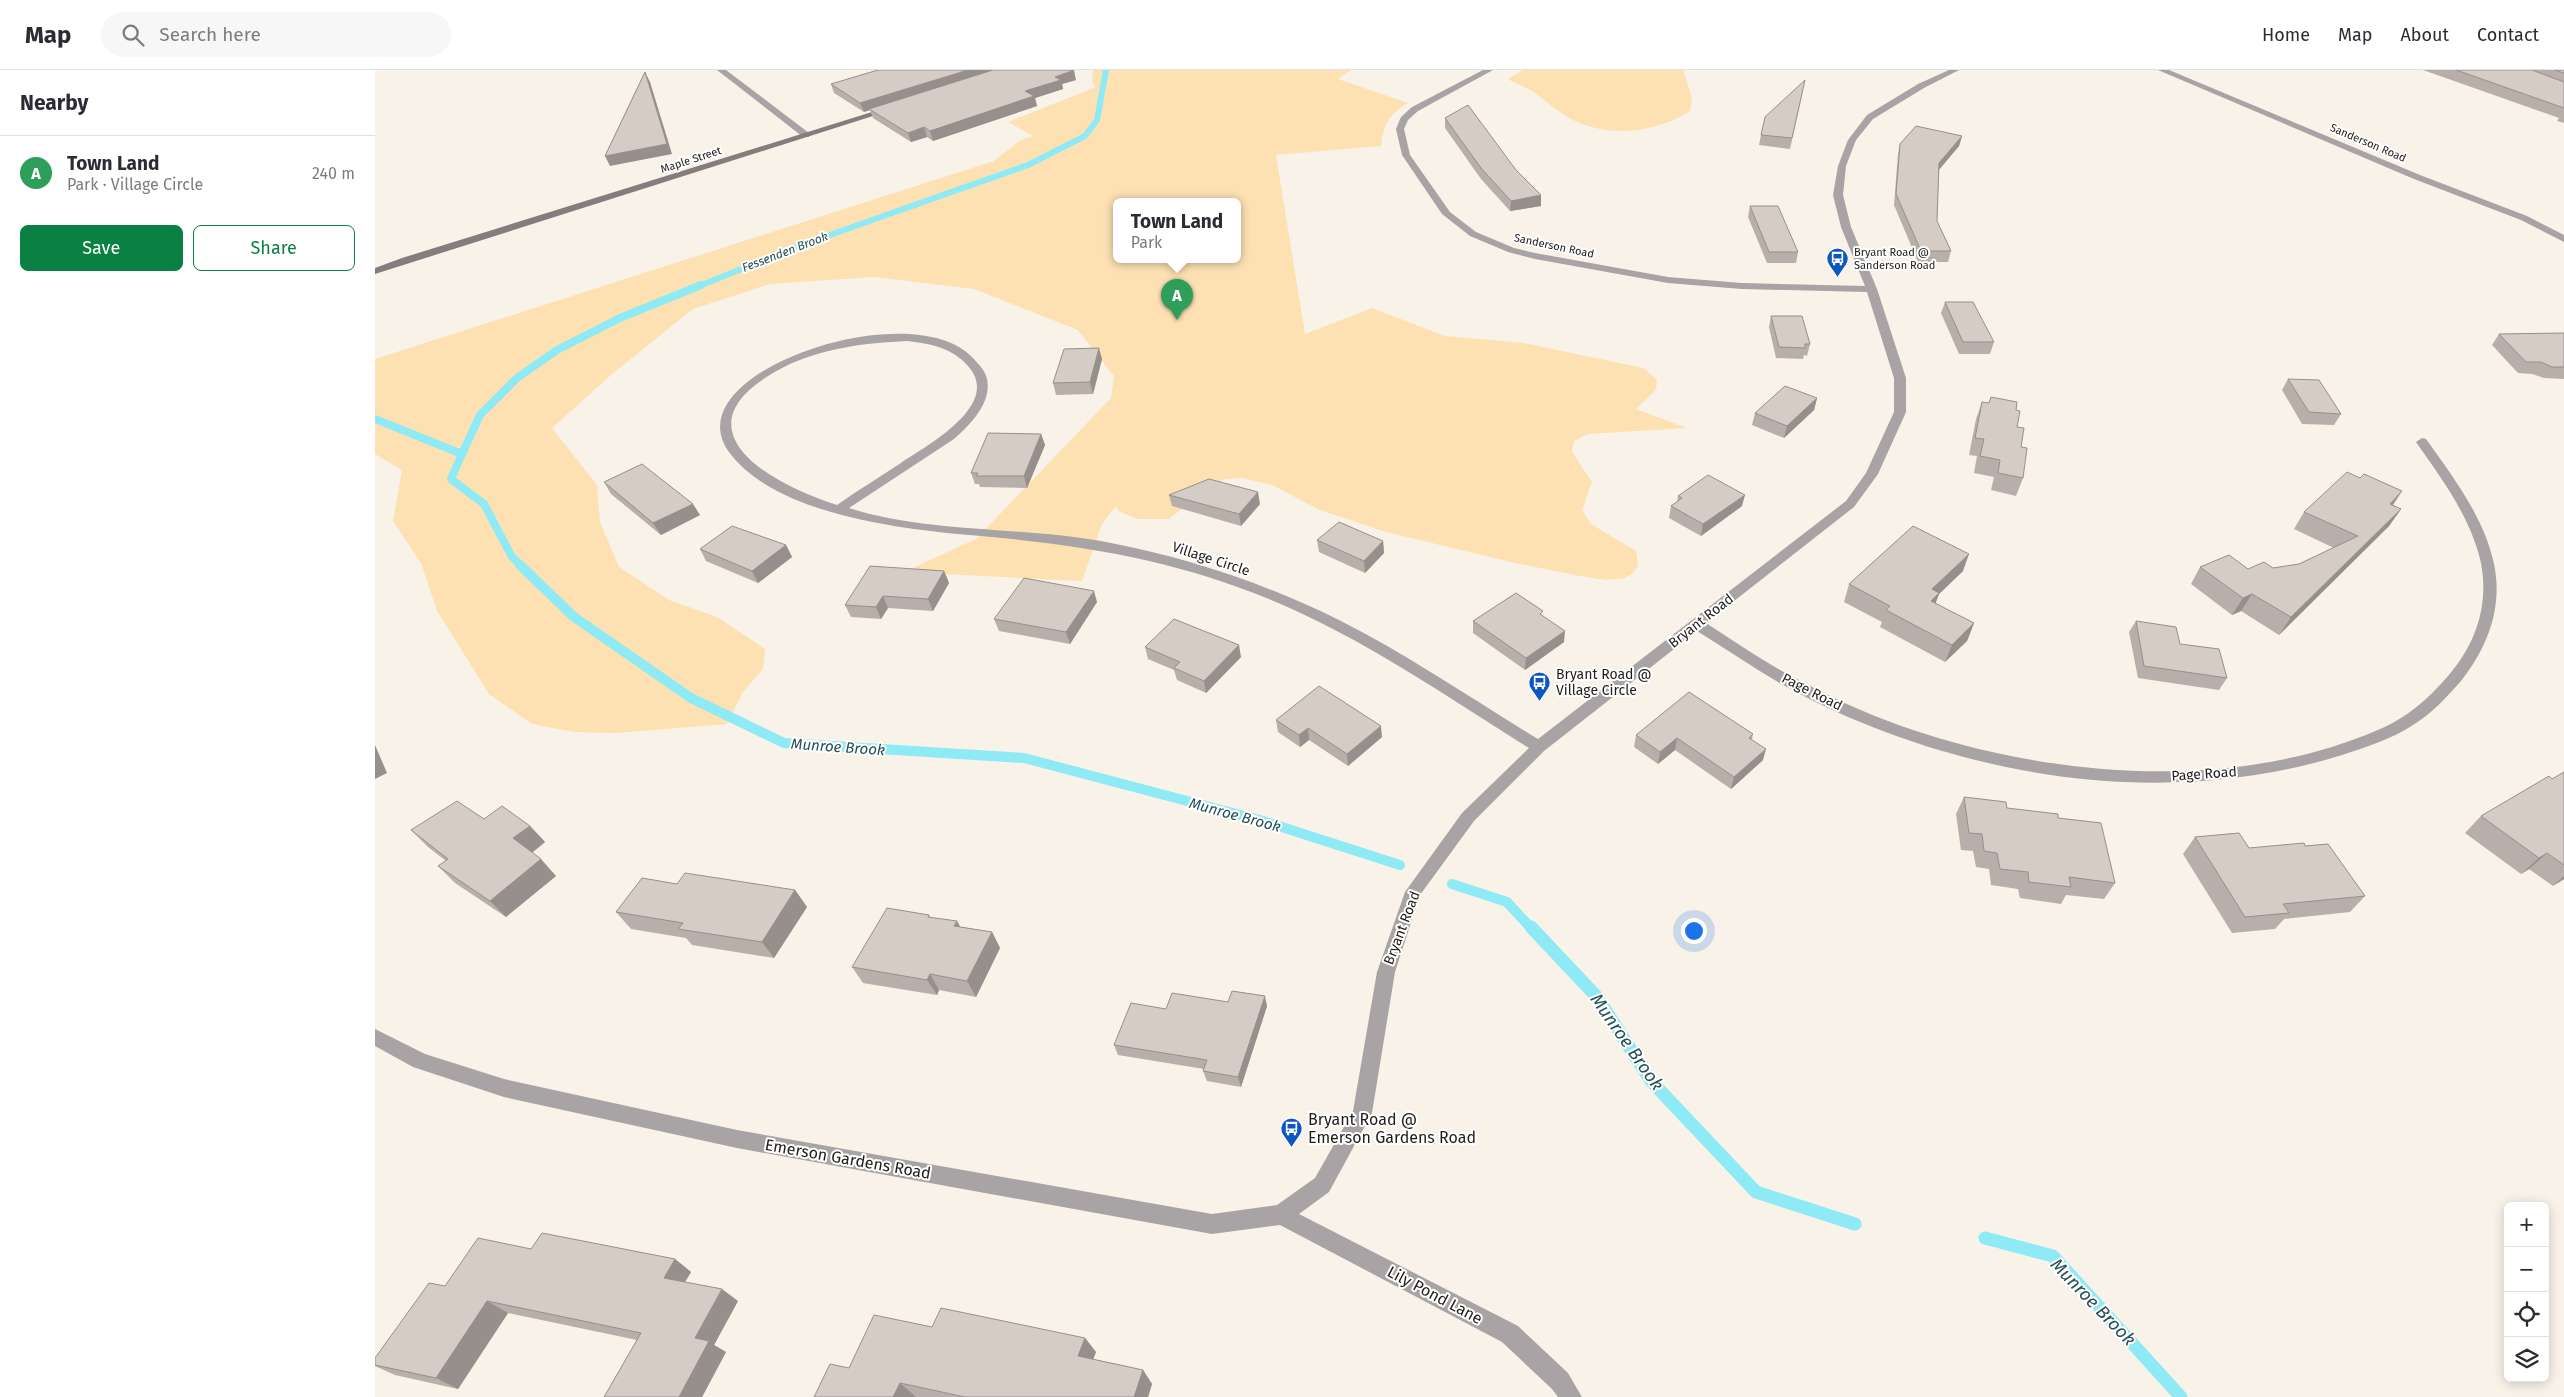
<!DOCTYPE html>
<html lang="en">
<head>
<meta charset="utf-8">
<style>
	:root { --surface:#fff; --page:#f7f7f7; --text:#2b2b33; --muted:#7c7c81; --line:#e1e1e2; --accent:#0b8043 }
	body { margin:0; font-family:"Fira Sans",sans-serif; background:var(--page); color:var(--text) }
	.controls { position:absolute; right:15px; bottom:15px; display:grid; overflow:hidden; border-radius:8px; box-shadow:0 2px 12px #0003 }
	.controls button { width:45px; height:45px; display:grid; place-items:center; padding:0; border:0; border-bottom:1px solid var(--line); background:var(--surface); color:var(--text); font:25px sans-serif }
	.you { position:absolute; left:1318px; top:860px; width:18px; height:18px; margin:-12px; border:4px solid #fff; border-radius:50%; background:#1a73e8; box-shadow:0 0 0 8px #1a73e833 }
	.badge { display:grid; place-items:center; width:32px; height:32px; border-radius:50%; background:var(--accent); color:#fff; font-size:16px; font-weight:700 }
	.pin { position:absolute; translate:-50% -41px; filter:drop-shadow(0 1px 2px #0008) }
	.pin::after { content:''; position:absolute; top:26px; width:18px; height:15px; background:inherit; clip-path:polygon(0 0,100% 0,50% 100%) }
	.popup { position:absolute; left:738px; top:128px; width:128px; height:65px; box-sizing:border-box; display:grid; place-content:center; border-radius:8px; background:var(--surface); filter:drop-shadow(0 1px 4px #0005); font-size:16px; white-space:nowrap; color:var(--muted) }
	.popup b { font-size:19px; color:var(--text) }
	.popup::after { content:''; position:absolute; left:50%; top:100%; margin-left:-10px; border:10px solid transparent; border-top-color:var(--surface) }
	.list { margin:0; padding:0; list-style:none }
	h2 { display:flex; justify-content:space-between; align-items:center; height:65px; margin:0; padding:0 20px; font-size:21px }
	h2 small { font-size:16px; font-weight:400; color:var(--muted) }
	.list li { display:grid; grid-template-columns:32px 1fr auto; gap:15px; align-items:center; box-sizing:border-box; height:75px; padding:0 20px; border-top:1px solid var(--line) }
	.list b { display:block; font-size:19px; white-space:nowrap }
	.list p { margin:0; font-size:16px; white-space:nowrap; color:var(--muted) }
	.list em { font-size:16px; font-style:normal; color:var(--muted) }
	.actions { display:flex; gap:10px; padding:15px 20px }
	.actions a { flex:1; padding:11px 0; border:1px solid var(--accent); border-radius:8px; text-align:center; font-size:18px; color:var(--accent) }
	.actions .main { background:var(--accent); color:#fff }
	.icon { flex:none; width:28px; height:28px; fill:none; stroke:currentColor; stroke-width:2; stroke-linecap:round; stroke-linejoin:round }
	.map { position:relative; flex:none; width:2189px; height:1327px; overflow:hidden }
	header { display:flex; align-items:center; gap:30px; box-sizing:border-box; height:70px; padding:0 25px; background:var(--surface); border-bottom:1px solid var(--line) }
	header strong { font-size:24px }
	nav { display:flex; gap:28px; margin-inline-start:auto; font-size:18px }
	.search { width:350px; height:45px; background:var(--page); display:flex; align-items:center; gap:12px; box-sizing:border-box; padding:0 18px; border-radius:28px; color:var(--muted); font-size:19px }
	main { display:flex }
	aside { flex:1; background:var(--surface) }
	.map>svg:first-child { display:block }
	.green { fill:#fde1b3; fill-rule:evenodd }
	.lines { fill:none; stroke-linecap:round; stroke-linejoin:round }
	.stream-far3 { stroke:#8eeaf5; stroke-width:6 }
	.stream-far2 { stroke:#8eeaf5; stroke-width:8 }
	.stream-far1 { stroke:#8eeaf5; stroke-width:10 }
	.stream { stroke:#8eeaf5; stroke-width:13 }
	.street { fill:#a8a3a4; fill-rule:evenodd }
	.secondary { fill:#847d7e; fill-rule:evenodd }
	.wall { fill:#b8afaa }
	.shaded-wall { fill:#968f8b }
	.building { fill:#d6ccc6; stroke:#968f8b }
	.labels { text-anchor:middle; dominant-baseline:central; stroke-width:4; stroke-linejoin:round; paint-order:stroke }
	.far-street-label { font-size:11px; fill:#1f1d19; stroke:#fff }
	.far-poi-label { font-size:11px; fill:#1f1d19; stroke:#fff; text-anchor:start }
	.far-water-label { font-size:12px; font-style:italic; fill:#255055; stroke:#fff }
	.street-label { font-size:14px; fill:#1f1d19; stroke:#fff }
	.poi-label { font-size:14px; fill:#1f1d19; stroke:#fff; text-anchor:start }
	.water-label { font-size:15px; font-style:italic; fill:#255055; stroke:#fff }
	.near-poi-label { font-size:16px; fill:#1f1d19; stroke:#fff; text-anchor:start }
	.near-street-label { font-size:16px; fill:#1f1d19; stroke:#fff }
	.near-water-label { font-size:18px; font-style:italic; fill:#255055; stroke:#fff }
</style>
</head>
<body>
<header>
<strong>Map</strong>
<div class="search"><svg class="icon" aria-label="search" viewBox="0 0 24 24"><circle cx="10" cy="10" r="6"/><path d="M15 15l6 6"/></svg>Search here</div>
<nav><a>Home</a><a>Map</a><a>About</a><a>Contact</a></nav>
</header>
<main>
<aside>
<h2>Nearby<small></small></h2>
<ul class="list">
<li><span class="badge" style="background:#2e9e5b">A</span><div><b>Town Land</b><p>Park · Village Circle</p></div><em>240 m</em></li>
</ul>
<div class="actions"><a class="main">Save</a><a>Share</a></div>
</aside>
<div class="map">
<svg width="2189" height="1327" viewBox="0 0 2189 1327">
	<rect width="100%" height="100%" fill="#f8f2e9"/>
	<g class="green">
		<path d="M718,0h258l-13,9 70,24c-19,11 -25,22 -27,43l-105,9 29,179 67,-26 73,28 79,7 119,25 14,11 -1,11 -20,19 51,19 -99,6 -14,7 -2,11 20,30 -10,28 9,14 45,27 2,14 -4,7 -9,6 -19,2 -26,-4 -65,-13 -129,-31 -66,-22 -48,-25 -30,-7 -17,1 -11,5 -45,35h-31l-20,-8 -2,-5 -14,18 -20,57 -178,-9 72,-33 135,-141 3,-22 -36,-46 -104,-41 -100,-12 -104,7 -77,25 -82,66 -59,53 45,57 3,37 19,45 50,33 48,17 48,32 -2,20 -20,23 -16,32 -111,9 -42,-1 -42,-8 -43,-30 -52,-83 -16,-48 -28,-42 9,-51 -27,-16v-95l619,-198 27,-21 12,-4 -25,-14 88,-35 -4,-5zM742,131h120v58h-120z"/>
		<path d="M1148,0h160l9,28 -2,13c-35,22 -80,27 -117,9 -14,-7 -25,-18 -38,-27 -8,-6 -18,-8 -27,-14z"/>
	</g>
	<g class="lines">
		<polyline class="stream-far3" points="322,217 418,178 653,95 710,66 722,50 731,0"/>
		<g class="stream-far2">
			<polyline points="0,349 87,384 76,409 109,434 137,487 147,496"/>
			<polyline points="87,384 105,345 142,308 182,280 245,248 326,215"/>
		</g>
		<g class="stream-far1">
			<polyline points="145,495 199,547 316,628 409,673 649,688 888,751 1025,795"/>
			<polyline points="1077,814 1132,832 1157,859"/>
		</g>
		<g class="stream">
			<polyline points="1156,857 1222,927 1276,1011 1381,1122 1480,1154"/>
			<polyline points="1610,1168 1678,1186 1806,1327"/>
		</g>
		<g class="street">
			<polygon points="342,0 351,0 434,63 434,67 428,67"/>
			<path d="M1108,0h10l-75,41 -10,9 -4,9 6,26 40,57 26,20 38,16 21,5 133,24 74,6 123,3 -24,-59 -8,-32 5,-29 10,-26 19,-25 51,-31 31,-14h10l-35,18 -51,31 -17,21 -10,26 -3,29 8,32 26,62 29,89v34l-28,62 -24,33 -148,116c30,19 59,40 91,56 65,36 136,61 209,76 106,22 222,24 326,-8 23,-8 48,-16 69,-29 18,-11 33,-26 47,-42 28,-32 41,-71 33,-113 -10,-45 -39,-84 -65,-121l6,-4 4,1c27,38 58,78 68,125 9,43 -6,83 -33,117 -14,16 -30,33 -48,44 -21,14 -47,22 -71,30 -109,34 -225,35 -336,12 -76,-16 -152,-43 -221,-81 -30,-17 -59,-37 -88,-55l-153,120 -70,70 -54,74 -25,77 -23,141 -43,79 -30,22 219,112 50,47 14,24h-24l-6,-8 -50,-47 -222,-117 -68,9 -475,-86 -233,-51 -91,-30 -38,-21v-17l50,25 79,25 233,51 475,84 65,-9 38,-27 38,-67 24,-139 28,-80 57,-79 67,-65c-66,-41 -131,-86 -200,-121 -113,-59 -222,-80 -348,-91 -74,-6 -205,-20 -252,-84 -11,-15 -12,-32 -2,-48 35,-57 197,-99 246,-46 6,7 12,12 14,21 5,24 -17,46 -33,60l-105,69c81,26 178,18 262,35 78,15 155,41 226,76 70,35 135,80 201,120l308,-238 20,-28 28,-61v-34l-27,-86 -125,-3 -74,-6 -133,-24 -27,-7 -38,-16 -28,-22 -40,-59 -6,-26 5,-12 11,-10zM532,271c24,3 44,6 61,25 35,39 -42,80 -67,97 -21,14 -43,27 -64,42 -73,-23 -166,-80 -53,-138 38,-19 81,-24 123,-26z"/>
			<polygon points="1783,0 1794,0 2045,105 2152,146 2189,165 2189,172 2146,150 2039,109"/>
		</g>
		<polygon class="secondary" points="513,37 520,39 0,204 0,198 27,188"/>
	</g>
	<g class="wall">
		<polygon points="2048,0 2189,0 2189,53 2182,51 2184,48"/>
		<polygon points="701,10 687,14 688,19 660,28 662,36 558,71 552,67 536,72 498,48 495,40 489,42 459,23 456,14"/>
		<polygon points="1428,20 1415,79 1384,75 1386,65"/>
		<polygon points="1070,48 1141,100 1166,125 1166,136 1135,141 1106,109 1070,58"/>
		<polygon points="1587,66 1584,76 1564,100 1562,151 1576,181 1573,192 1543,192 1519,135 1523,84 1525,74"/>
		<polygon points="1375,136 1423,182 1421,193 1392,193 1373,147"/>
		<polygon points="1570,232 1619,272 1615,284 1584,284 1566,243"/>
		<polygon points="1396,246 1435,274 1432,286 1429,285 1428,289 1401,288 1394,257"/>
		<polygon points="2189,263 2189,309 2169,308 2157,304 2143,303 2117,275 2124,264"/>
		<polygon points="727,289 718,324 681,325 678,313"/>
		<polygon points="1913,309 1966,344 1959,355 1927,354 1907,320"/>
		<polygon points="1616,327 1641,340 1642,357 1646,377 1648,408 1641,426 1616,420 1619,407 1599,403 1602,386 1594,385 1601,349 1607,332 1614,333"/>
		<polygon points="1442,328 1439,340 1409,368 1377,355 1380,343"/>
		<polygon points="666,364 670,375 652,418 605,417 604,414 600,414 596,403"/>
		<polygon points="1985,408 2018,435 2026,439 2014,456 1904,565 1866,541 1857,545 1816,514 1825,497 1873,499 1898,498 1924,494 1959,478 1919,459 1929,442"/>
		<polygon points="229,412 325,445 286,465 236,424"/>
		<polygon points="794,425 885,434 866,456 797,436"/>
		<polygon points="1303,426 1367,436 1326,466 1294,448 1296,436 1302,432"/>
		<polygon points="942,470 1008,471 1009,483 990,503 944,482"/>
		<polygon points="411,475 417,487 383,513 331,491 325,479"/>
		<polygon points="569,501 574,513 558,541 513,538 506,549 476,547 470,535"/>
		<polygon points="1588,501 1564,524 1560,534 1599,553 1592,571 1570,592 1505,557 1507,552 1469,532 1474,514"/>
		<polygon points="722,532 695,574 624,561 619,549"/>
		<polygon points="1168,546 1189,572 1150,600 1098,563 1098,551"/>
		<polygon points="1761,551 1805,574 1852,608 1844,620 1763,608 1754,562"/>
		<polygon points="770,577 866,587 831,623 802,610 799,600 773,589"/>
		<polygon points="901,650 1007,667 973,696 934,670 925,677 903,662"/>
		<polygon points="1378,664 1377,669 1388,690 1356,719 1300,680 1283,694 1259,677 1261,665"/>
		<polygon points="2189,702 2189,809 2178,816 2154,799 2146,804 2090,763 2106,746 2177,709"/>
		<polygon points="1589,727 1632,738 1683,748 1740,813 1729,829 1691,825 1686,834 1645,828 1643,819 1616,815 1614,799 1601,797 1598,781 1586,780 1581,744"/>
		<polygon points="109,749 155,756 170,772 157,783 181,806 131,847 80,813 63,796 71,791 53,777 36,760"/>
		<polygon points="1820,767 1874,778 1930,776 1990,826 1975,842 1909,849 1900,859 1857,863 1808,784"/>
		<polygon points="302,814 420,820 432,837 399,888 317,875 311,868 256,859 241,842"/>
		<polygon points="554,845 555,847 586,857 617,862 625,878 601,927 564,920 562,925 488,913 477,897"/>
		<polygon points="853,932 892,936 866,1017 832,1011 828,1001 829,999 743,985 739,975 791,939"/>
		<polygon points="156,1179 300,1189 316,1202 310,1212 363,1231 339,1275 351,1282 327,1327 229,1327 262,1270 133,1243 83,1319 20,1305 0,1296 0,1288 70,1216"/>
		<polygon points="557,1257 710,1268 721,1282 718,1289 768,1300 777,1314 773,1327 439,1327 474,1298"/>
	</g>
	<g class="shaded-wall">
		<polygon points="593,0 625,0 494,39 495,40 489,42 485,33"/>
		<polygon points="699,0 701,10 687,14 688,19 660,28 662,36 558,71 555,61 650,21 680,7"/>
		<polygon points="270,2 275,12 297,84 235,96 230,86"/>
		<polygon points="549,57 552,67 536,72 533,63"/>
		<polygon points="1587,66 1584,76 1561,103 1564,93"/>
		<polygon points="1166,125 1166,136 1135,141 1136,131"/>
		<polygon points="724,278 727,289 718,324 715,312"/>
		<polygon points="1442,328 1439,340 1409,368 1412,356"/>
		<polygon points="666,364 670,375 652,418 649,406"/>
		<polygon points="2027,421 2016,438 2015,434"/>
		<polygon points="883,422 885,434 866,456 864,444"/>
		<polygon points="1370,425 1367,436 1326,466 1328,454"/>
		<polygon points="318,434 325,445 286,465 278,453"/>
		<polygon points="2026,439 2014,456 1904,565 1916,547"/>
		<polygon points="1008,471 1009,483 990,503 989,491"/>
		<polygon points="411,475 417,487 383,513 377,501"/>
		<polygon points="1594,484 1588,501 1564,524 1558,540 1555,532 1557,519"/>
		<polygon points="569,501 574,513 558,541 553,529"/>
		<polygon points="719,521 722,532 695,574 691,562"/>
		<polygon points="1877,524 1866,541 1857,545 1868,528"/>
		<polygon points="508,526 513,538 506,549 501,537"/>
		<polygon points="1599,553 1592,571 1570,592 1577,575"/>
		<polygon points="1190,561 1189,572 1150,600 1151,588"/>
		<polygon points="864,575 866,587 831,623 829,611"/>
		<polygon points="1006,656 1007,667 973,696 972,684"/>
		<polygon points="933,658 934,670 925,677 924,665"/>
		<polygon points="1302,668 1300,680 1283,694 1285,682"/>
		<polygon points="0,675 12,703 0,709"/>
		<polygon points="1391,679 1388,690 1356,719 1359,707"/>
		<polygon points="155,756 170,772 154,785 138,768"/>
		<polygon points="2172,783 2154,799 2146,804 2164,788"/>
		<polygon points="166,789 181,806 131,847 115,831"/>
		<polygon points="2189,806 2189,809 2178,816"/>
		<polygon points="420,820 432,837 399,888 387,872"/>
		<polygon points="582,851 591,867 579,856"/>
		<polygon points="617,862 625,878 601,927 592,911"/>
		<polygon points="555,904 564,920 562,925 552,910"/>
		<polygon points="890,926 892,936 866,1017 863,1007"/>
		<polygon points="300,1189 316,1202 305,1220 289,1208"/>
		<polygon points="347,1219 363,1231 339,1275 351,1282 327,1327 304,1327 320,1268"/>
		<polygon points="112,1231 133,1243 83,1319 61,1308"/>
		<polygon points="710,1268 721,1282 714,1300 703,1286"/>
		<polygon points="768,1300 777,1314 773,1327 759,1327"/>
		<polygon points="525,1313 541,1327 518,1327"/>
	</g>
	<g class="building">
		<polygon points="503,0 593,0 485,33 456,14"/>
		<polygon points="618,0 699,0 680,7 686,10 650,21 659,26 555,61 549,57 533,63 494,39"/>
		<polygon points="2081,0 2157,0 2189,12 2189,38"/>
		<polygon points="2180,0 2189,0 2189,3"/>
		<polygon points="270,2 292,74 230,86"/>
		<polygon points="1430,10 1417,68 1386,65 1390,47"/>
		<polygon points="1093,35 1141,100 1166,125 1136,131 1106,98 1070,48"/>
		<polygon points="1541,56 1587,66 1564,93 1562,151 1576,181 1546,181 1521,124 1525,74"/>
		<polygon points="1375,136 1403,136 1423,182 1394,182"/>
		<polygon points="1570,232 1598,232 1619,272 1588,272"/>
		<polygon points="1396,246 1427,246 1435,274 1430,274 1430,278 1404,277"/>
		<polygon points="2189,263 2189,297 2177,297 2166,292 2151,292 2124,264"/>
		<polygon points="724,278 715,312 678,313 689,279"/>
		<polygon points="1913,309 1944,310 1966,344 1934,342"/>
		<polygon points="1410,316 1442,328 1412,356 1380,343"/>
		<polygon points="1616,327 1642,332 1641,340 1645,341 1642,357 1649,358 1646,377 1652,378 1648,408 1623,403 1625,390 1605,386 1609,369 1600,368 1607,332 1614,333"/>
		<polygon points="613,363 666,364 649,406 601,406 603,403 596,403"/>
		<polygon points="267,394 318,434 278,453 229,412"/>
		<polygon points="1972,402 1985,408 1989,404 2027,421 2015,434 2026,439 1916,547 1877,524 1868,528 1825,497 1854,485 1873,499 1889,492 1898,498 1924,494 1983,466 1929,442"/>
		<polygon points="1333,405 1370,425 1328,454 1296,436 1307,428 1303,426"/>
		<polygon points="834,409 883,422 864,444 794,425"/>
		<polygon points="964,452 1008,471 989,491 942,470"/>
		<polygon points="357,456 411,475 377,501 325,479"/>
		<polygon points="1538,456 1594,484 1557,519 1564,523 1556,531 1599,553 1577,575 1511,540 1515,536 1474,514"/>
		<polygon points="495,496 569,501 553,529 508,526 501,537 470,535"/>
		<polygon points="649,508 719,521 691,562 619,549"/>
		<polygon points="1141,523 1168,541 1165,544 1190,561 1151,588 1098,551"/>
		<polygon points="799,549 864,575 829,611 799,598 805,592 770,577"/>
		<polygon points="1761,551 1801,557 1805,574 1844,579 1852,608 1769,596"/>
		<polygon points="944,616 1006,656 972,684 933,658 924,665 901,650"/>
		<polygon points="1314,622 1378,664 1374,668 1391,679 1359,707 1302,668 1285,682 1261,665"/>
		<polygon points="2189,702 2189,795 2172,783 2164,788 2106,746 2174,706 2177,709"/>
		<polygon points="1589,727 1631,732 1632,738 1683,744 1683,748 1726,753 1740,813 1694,807 1696,817 1654,812 1653,802 1625,799 1622,783 1609,781 1607,764 1594,763"/>
		<polygon points="82,731 109,749 127,736 155,756 138,768 166,789 115,831 63,796 73,789 36,760"/>
		<polygon points="1864,763 1874,778 1929,773 1930,776 1953,774 1990,826 1908,834 1914,843 1870,847 1820,767"/>
		<polygon points="310,803 420,820 387,872 303,859 308,853 241,842 267,808 302,814"/>
		<polygon points="512,838 554,845 553,847 582,851 579,856 617,862 592,911 555,904 552,910 477,897"/>
		<polygon points="857,921 890,926 863,1007 828,1001 832,990 739,975 756,933 791,939 797,923 853,932"/>
		<polygon points="167,1163 300,1189 289,1208 347,1219 320,1268 334,1271 304,1327 229,1327 266,1263 112,1231 61,1308 0,1295 0,1288 54,1213 70,1216 103,1168 156,1179"/>
		<polygon points="566,1238 710,1268 703,1286 768,1300 759,1327 590,1327 525,1313 518,1327 439,1327 455,1294 474,1298 499,1245 557,1257"/>
	</g>
	<defs>
		<symbol id="bus-pin" viewBox="-11 -11 22 30"><path d="M0 17L-7.5 6A9.5 9.5 0 1 1 7.5 6Z" fill="#0c57c1" stroke="#fff"/><path d="M-5-6H5V4H4V6H2V4H-2V6H-4V4H-5ZM-3.5-4V0h7V-4ZM-3.5 1.2v1.5H-2V1.2ZM2 1.2v1.5H3.5V1.2Z" fill="#fff"/></symbol>
	</defs>
	<g fill-rule="evenodd">
		<use href="#bus-pin" x="1450" y="176" width="25" height="34"/>
		<use href="#bus-pin" x="1152" y="600" width="25" height="34"/>
		<use href="#bus-pin" x="904" y="1046" width="25" height="34"/>
	</g>
	<g class="labels">
		<g class="far-street-label">
			<text transform="translate(1993 73) rotate(23)">Sanderson Road</text>
			<text transform="translate(316 90) rotate(-18)">Maple Street</text>
			<text transform="translate(1179 176) rotate(12)">Sanderson Road</text>
		</g>
		<g class="far-poi-label">
			<text x="1479" y="182">Bryant Road @<tspan x="1479" dy="13">Sanderson Road</tspan></text>
		</g>
		<g class="far-water-label">
			<text transform="translate(410 182) rotate(-21)">Fessenden Brook</text>
		</g>
		<g class="street-label">
			<text transform="translate(836 489) rotate(18)">Village Circle</text>
			<text transform="translate(1326 551) rotate(-38)">Bryant Road</text>
			<text transform="translate(1437 622) rotate(27)">Page Road</text>
			<text transform="translate(1829 704) rotate(-4)">Page Road</text>
			<text transform="translate(1027 858) rotate(-69)">Bryant Road</text>
		</g>
		<g class="poi-label">
			<text x="1181" y="604">Bryant Road @<tspan x="1181" dy="16">Village Circle</tspan></text>
		</g>
		<g class="water-label">
			<text transform="translate(463 677) rotate(4)">Munroe Brook</text>
			<text transform="translate(860 745) rotate(15)">Munroe Brook</text>
		</g>
		<g class="near-poi-label">
			<text x="933" y="1049">Bryant Road @<tspan x="933" dy="18">Emerson Gardens Road</tspan></text>
		</g>
		<g class="near-street-label">
			<text transform="translate(473 1089) rotate(10)">Emerson Gardens Road</text>
			<text transform="translate(1060 1225) rotate(28)">Lily Pond Lane</text>
		</g>
		<g class="near-water-label">
			<text transform="translate(1252 972) rotate(55)">Munroe Brook</text>
			<text transform="translate(1718 1232) rotate(46)">Munroe Brook</text>
		</g>
	</g>
</svg>
<div class="controls">
<button>+</button>
<button>−</button>
<button><svg class="icon" aria-label="locate" viewBox="0 0 24 24"><circle cx="12" cy="12" r="6"/><path d="M12 2v4M12 18v4M2 12h4M18 12h4"/></svg></button>
<button><svg class="icon" aria-label="layers" viewBox="0 0 24 24"><path d="M12 4l9 5-9 5-9-5zM3 14l9 5 9-5"/></svg></button>
</div>
<div class="you"></div>
<div class="pin badge" style="left:802px;top:250px;background:#2e9e5b">A</div>
<div class="popup"><b>Town Land</b>Park</div>
</div>
</main>
</body>
</html>
